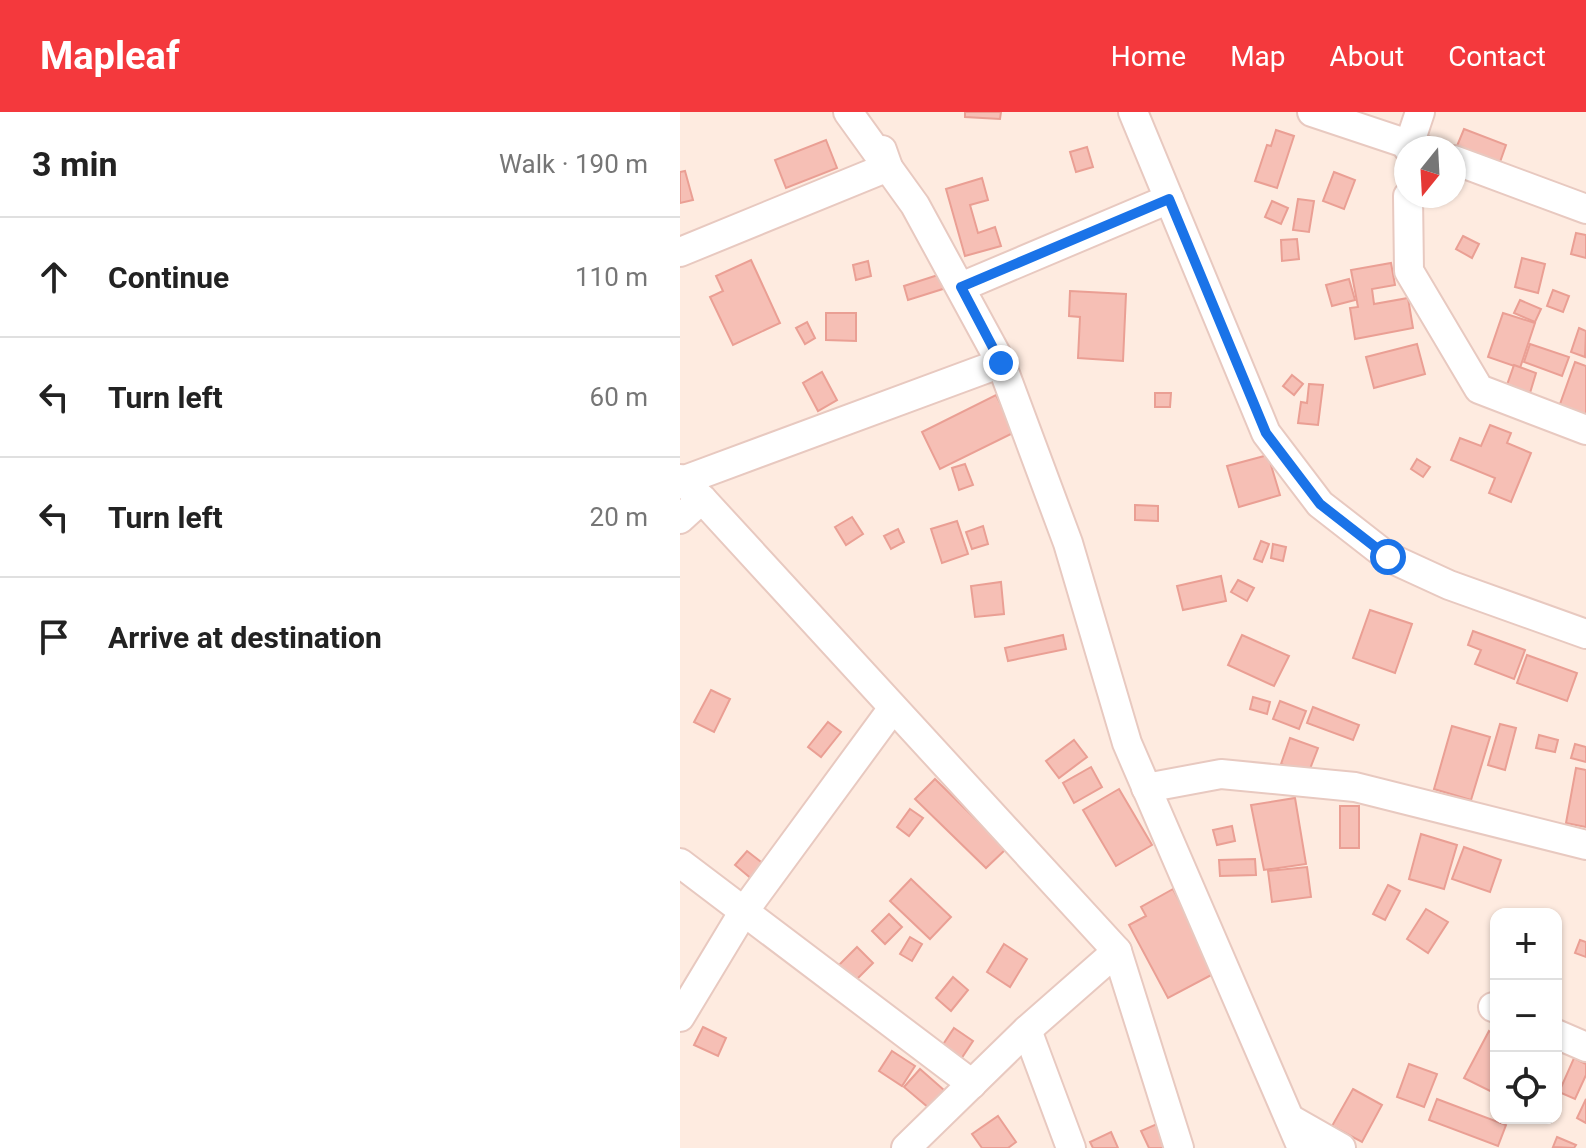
<!DOCTYPE html>
<html lang="en">
<head>
<meta charset="utf-8">
<style>
	:root { --surface:#fff; --page:#f2f2f2; --text:#222; --muted:#767676; --line:#e0e0e0; --accent:#f4393d }
	body { margin:0; font-family:Roboto,sans-serif; background:var(--page); color:var(--text) }
	.controls { position:absolute; right:24px; bottom:24px; display:grid; overflow:hidden; border-radius:16px; box-shadow:0 2px 6px #0004 }
	.controls button { width:72px; height:72px; display:grid; place-items:center; padding:0; border:0; border-bottom:2px solid var(--line); background:var(--surface); color:var(--text); font:40px sans-serif }
	.compass { position:absolute; left:714px; top:24px; width:72px; height:72px; border-radius:50%; background:var(--surface); box-shadow:0 2px 6px #0004; rotate:198deg }
	.stop { position:absolute; width:24px; height:24px; margin:-18px; border:6px solid #1a73e8; border-radius:50%; background:#fff }
	.stop.end { background:#1a73e8; border-color:#fff; box-shadow:0 2px 8px #0008 }
	.list { margin:0; padding:0; list-style:none }
	h2 { display:flex; justify-content:space-between; align-items:center; height:104px; margin:0; padding:0 32px; font-size:34px }
	h2 small { font-size:26px; font-weight:400; color:var(--muted) }
	.list li { display:grid; grid-template-columns:52px 1fr auto; gap:24px; align-items:center; box-sizing:border-box; height:120px; padding:0 32px; border-top:2px solid var(--line) }
	.list b { display:block; font-size:30px; white-space:nowrap }
	.list em { font-size:26px; font-style:normal; color:var(--muted) }
	.icon { flex:none; width:44px; height:44px; fill:none; stroke:currentColor; stroke-width:2; stroke-linecap:round; stroke-linejoin:round }
	.map { position:relative; flex:none; width:906px; height:1036px; overflow:hidden }
	header { display:flex; align-items:center; gap:48px; box-sizing:border-box; height:112px; padding:0 40px; background:var(--accent); color:#fff }
	header strong { font-size:38px }
	nav { display:flex; gap:44px; margin-inline-start:auto; font-size:28px }
	main { display:flex }
	aside { flex:1; background:var(--surface) }
	.map>svg:first-child { display:block }
	.building { fill:#f6bfb5; stroke:#ea9f94; stroke-width:2 }
	.lines { fill:none; stroke-linecap:round; stroke-linejoin:round }
	.minor-casing { stroke:#e8c9c0; stroke-width:32 }
	.minor { stroke:#fff; stroke-width:28 }
	.route { stroke:#1a73e8; stroke-width:10 }
</style>
</head>
<body>
<header>
<strong>Mapleaf</strong>
<nav><a>Home</a><a>Map</a><a>About</a><a>Contact</a></nav>
</header>
<main>
<aside>
<h2>3 min<small>Walk · 190 m</small></h2>
<ul class="list">
<li><svg class="icon" aria-label="ahead" viewBox="0 0 24 24"><path d="M12 20V5M6 11l6-6 6 6"/></svg><div><b>Continue</b></div><em>110 m</em></li>
<li><svg class="icon" aria-label="left" viewBox="0 0 24 24"><path d="M17 20v-9H6M10 6l-5 5 5 5"/></svg><div><b>Turn left</b></div><em>60 m</em></li>
<li><svg class="icon" aria-label="left" viewBox="0 0 24 24"><path d="M17 20v-9H6M10 6l-5 5 5 5"/></svg><div><b>Turn left</b></div><em>20 m</em></li>
<li><svg class="icon" aria-label="arrive" viewBox="0 0 24 24"><path d="M6 21V4h12l-3 4 3 4H6"/></svg><div><b>Arrive at destination</b></div></li>
</ul>
</aside>
<div class="map">
<svg width="906" height="1036" viewBox="0 0 906 1036">
	<rect width="100%" height="100%" fill="#feebe0"/>
	<g class="building">
		<polygon points="285,0 321,0 320,7 285,5"/>
		<polygon points="784,17 826,33 820,50 777,34"/>
		<polygon points="596,18 614,24 597,76 575,69 587,33 591,34"/>
		<polygon points="146,28 157,56 106,76 95,48"/>
		<polygon points="407,35 413,55 396,60 390,40"/>
		<polygon points="5,59 13,88 0,91 0,60"/>
		<polygon points="654,60 675,68 664,97 643,89"/>
		<polygon points="302,66 308,88 290,93 298,121 315,115 321,134 285,144 266,77"/>
		<polygon points="618,87 634,89 629,120 613,118"/>
		<polygon points="592,89 608,96 601,112 585,105"/>
		<polygon points="896,121 906,123 906,146 891,142"/>
		<polygon points="783,124 799,132 792,146 776,137"/>
		<polygon points="617,127 619,147 602,149 601,128"/>
		<polygon points="842,146 865,152 858,181 835,175"/>
		<polygon points="71,148 100,211 53,233 30,185 43,179 36,164"/>
		<polygon points="188,149 191,164 176,168 173,153"/>
		<polygon points="711,151 715,173 692,177 694,192 728,186 733,216 675,227 670,196 678,195 671,158"/>
		<polygon points="261,162 266,176 228,188 224,174"/>
		<polygon points="669,167 675,188 652,194 646,173"/>
		<polygon points="873,178 889,184 883,200 867,194"/>
		<polygon points="390,179 446,182 443,249 398,246 400,205 389,204"/>
		<polygon points="840,188 861,197 855,210 834,201"/>
		<polygon points="146,201 176,201 176,229 146,228"/>
		<polygon points="823,201 855,211 840,256 808,245"/>
		<polygon points="127,210 135,226 125,232 116,216"/>
		<polygon points="899,216 906,219 905,245 891,240"/>
		<polygon points="737,232 745,262 694,276 686,245"/>
		<polygon points="850,232 889,245 882,264 844,250"/>
		<polygon points="895,250 906,254 906,305 879,295"/>
		<polygon points="834,253 856,261 850,281 827,273"/>
		<polygon points="142,260 157,288 138,299 123,271"/>
		<polygon points="612,263 623,272 614,283 603,274"/>
		<polygon points="629,272 643,273 638,313 618,311 621,290 627,291"/>
		<polygon points="475,281 491,281 490,295 475,295"/>
		<polygon points="316,283 335,320 260,357 242,320"/>
		<polygon points="810,313 831,321 827,331 851,341 831,390 809,381 815,366 771,348 780,326 801,334"/>
		<polygon points="588,343 600,383 559,395 547,354"/>
		<polygon points="737,347 750,355 743,365 731,357"/>
		<polygon points="285,352 293,373 279,378 272,356"/>
		<polygon points="455,393 478,394 478,409 455,408"/>
		<polygon points="172,405 183,422 166,433 155,415"/>
		<polygon points="277,409 288,442 262,451 251,417"/>
		<polygon points="303,414 308,432 292,437 286,420"/>
		<polygon points="218,417 224,430 211,437 204,424"/>
		<polygon points="581,429 589,432 582,450 574,447"/>
		<polygon points="593,432 606,435 603,449 591,446"/>
		<polygon points="541,464 546,489 503,498 497,474"/>
		<polygon points="558,468 574,476 567,489 551,480"/>
		<polygon points="321,470 324,502 295,505 291,474"/>
		<polygon points="690,498 732,512 715,561 673,546"/>
		<polygon points="793,519 845,538 834,567 795,552 801,538 788,533"/>
		<polygon points="383,523 386,537 328,549 325,536"/>
		<polygon points="562,523 609,544 594,574 548,553"/>
		<polygon points="847,543 897,561 887,589 837,571"/>
		<polygon points="31,578 50,587 34,620 14,610"/>
		<polygon points="573,585 590,590 587,602 570,597"/>
		<polygon points="600,589 626,599 619,617 593,607"/>
		<polygon points="633,595 679,613 673,628 627,611"/>
		<polygon points="148,610 161,620 141,645 128,635"/>
		<polygon points="820,612 836,616 825,658 808,653"/>
		<polygon points="772,614 810,625 791,688 754,677"/>
		<polygon points="859,623 878,628 875,640 856,636"/>
		<polygon points="610,626 638,636 628,662 601,652"/>
		<polygon points="394,628 407,645 379,666 366,649"/>
		<polygon points="895,632 906,635 906,650 891,646"/>
		<polygon points="411,655 422,675 394,691 383,671"/>
		<polygon points="896,656 906,658 906,715 886,711"/>
		<polygon points="255,667 326,737 306,756 235,687"/>
		<polygon points="439,677 472,733 436,754 403,698"/>
		<polygon points="615,686 626,752 584,758 571,693"/>
		<rect x="660" y="694" width="19" height="42"/>
		<polygon points="230,697 243,706 229,724 217,715"/>
		<polygon points="552,714 555,729 537,733 533,718"/>
		<polygon points="741,722 777,733 764,777 729,767"/>
		<polygon points="784,735 821,748 810,780 772,767"/>
		<polygon points="67,739 85,753 73,768 55,753"/>
		<polygon points="575,747 576,763 540,764 539,748"/>
		<polygon points="627,755 631,785 592,790 588,759"/>
		<polygon points="231,767 271,805 250,827 210,789"/>
		<polygon points="708,773 720,779 705,808 693,802"/>
		<polygon points="493,777 537,860 488,886 449,813 466,804 461,795"/>
		<polygon points="746,797 768,810 748,841 727,827"/>
		<polygon points="209,802 222,815 205,832 192,819"/>
		<polygon points="230,825 242,832 232,849 220,842"/>
		<polygon points="900,828 906,830 906,845 895,841"/>
		<polygon points="324,832 347,847 330,875 307,860"/>
		<polygon points="177,835 193,851 172,872 156,856"/>
		<polygon points="273,865 288,878 271,899 256,886"/>
		<polygon points="23,915 46,926 38,944 14,933"/>
		<polygon points="274,916 293,929 275,956 256,943"/>
		<polygon points="809,919 816,923 816,982 784,966"/>
		<polygon points="212,939 235,954 222,974 199,959"/>
		<polygon points="894,946 906,952 906,963 895,987 879,980"/>
		<polygon points="729,952 757,962 744,995 717,985"/>
		<polygon points="240,957 264,978 249,996 224,975"/>
		<polygon points="673,977 702,993 682,1030 652,1014"/>
		<polygon points="757,987 826,1013 818,1034 749,1008"/>
		<polygon points="906,987 906,1011 897,1006"/>
		<polygon points="318,1004 336,1030 328,1036 302,1036 292,1022"/>
		<polygon points="486,1008 495,1036 469,1036 461,1019"/>
		<polygon points="431,1020 438,1036 413,1036 410,1030"/>
		<polygon points="877,1025 896,1033 894,1036 873,1035"/>
	</g>
	<g class="lines">
		<defs>
			<g id="minor">
				<polyline points="168,0 235,93 321,251 388,431 447,631 622,1036"/>
				<polyline points="453,0 586,321 640,392 708,445 769,473 906,522"/>
				<polyline points="632,0 740,36"/>
				<polyline points="728,36 740,0"/>
				<polyline points="774,48 906,97"/>
				<polyline points="728,84 729,159 799,277 906,318"/>
				<polyline points="0,140 208,55 202,38"/>
				<polyline points="281,175 489,87"/>
				<polyline points="0,367 22,387 437,839 499,1036"/>
				<polyline points="2,369 321,251"/>
				<polyline points="0,407 22,387"/>
				<polyline points="466,676 541,662 675,675 906,733"/>
				<polyline points="0,751 292,972"/>
				<polyline points="813,895 816,896"/>
				<polyline points="0,905 64,799 213,596"/>
				<polyline points="347,918 391,1036"/>
				<polyline points="876,922 906,935"/>
				<polyline points="610,1007 661,1036"/>
				<polyline points="226,1036 347,918 437,839"/>
			</g>
		</defs>
		<use href="#minor" class="minor-casing"/>
		<use href="#minor" class="minor"/>
	</g>
	<g class="lines">
		<polyline class="route" points="321,251 281,175 489,87 586,321 640,392 708,445"/>
	</g>
</svg>
<div class="controls">
<button>+</button>
<button>−</button>
<button><svg class="icon" aria-label="locate" viewBox="0 0 24 24"><circle cx="12" cy="12" r="6"/><path d="M12 2v4M12 18v4M2 12h4M18 12h4"/></svg></button>
</div>
<svg class="compass" viewBox="-18 -18 36 36"><path d="M0-13l5 13h-10z" fill="#e53935"/><path d="M0 13l5-13h-10z" fill="#767676"/></svg>
<div class="stop" style="left:708px;top:445px"></div>
<div class="stop end" style="left:321px;top:251px"></div>
</div>
</main>
</body>
</html>
